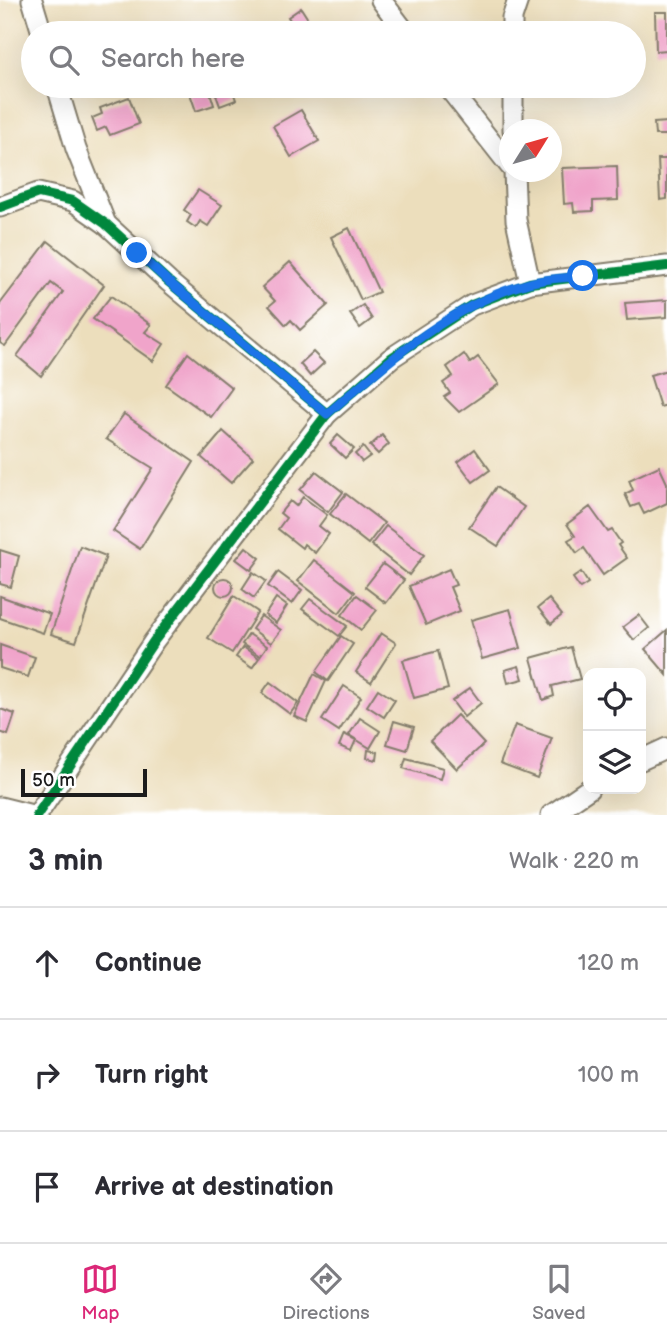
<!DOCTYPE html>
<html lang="en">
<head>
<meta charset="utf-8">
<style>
	:root { --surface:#fff; --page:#f2f2f3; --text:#2b2b33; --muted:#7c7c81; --line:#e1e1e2; --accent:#db2777 }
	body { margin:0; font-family:"Balsamiq Sans",sans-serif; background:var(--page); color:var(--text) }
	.controls { position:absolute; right:21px; bottom:21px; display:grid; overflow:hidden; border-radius:14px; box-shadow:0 7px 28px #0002 }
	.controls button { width:63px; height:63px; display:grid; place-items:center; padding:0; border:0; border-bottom:2px solid var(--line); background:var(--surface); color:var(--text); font:35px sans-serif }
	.compass { position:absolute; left:499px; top:119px; width:63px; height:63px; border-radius:50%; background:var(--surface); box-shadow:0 7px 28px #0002; rotate:53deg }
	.scale { position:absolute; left:21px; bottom:18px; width:126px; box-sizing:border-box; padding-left:7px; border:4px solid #1c1c1c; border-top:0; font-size:19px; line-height:24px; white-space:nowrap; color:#1c1c1c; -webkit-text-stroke:5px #fff; paint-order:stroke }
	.stop { position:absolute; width:21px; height:21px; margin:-16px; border:5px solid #1a73e8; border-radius:50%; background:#fff }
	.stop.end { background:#1a73e8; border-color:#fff; box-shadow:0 2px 7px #0008 }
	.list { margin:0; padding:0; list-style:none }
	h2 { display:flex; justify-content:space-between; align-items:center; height:91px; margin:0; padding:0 28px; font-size:30px }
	h2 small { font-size:23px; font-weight:400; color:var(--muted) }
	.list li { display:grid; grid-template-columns:46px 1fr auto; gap:21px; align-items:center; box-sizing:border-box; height:112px; padding:0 28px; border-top:2px solid var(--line) }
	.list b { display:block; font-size:26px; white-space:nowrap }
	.list em { font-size:23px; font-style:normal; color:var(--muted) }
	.icon { flex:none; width:38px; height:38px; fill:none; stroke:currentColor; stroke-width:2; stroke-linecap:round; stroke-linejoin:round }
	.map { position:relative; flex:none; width:667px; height:815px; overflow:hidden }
	.search { position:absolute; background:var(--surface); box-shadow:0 7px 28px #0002; left:21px; right:21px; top:21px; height:77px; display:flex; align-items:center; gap:18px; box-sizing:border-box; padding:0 24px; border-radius:38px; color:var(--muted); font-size:26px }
	.sheet { height:427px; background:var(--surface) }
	nav { display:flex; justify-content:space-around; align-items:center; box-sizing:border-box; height:98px; border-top:2px solid var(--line); background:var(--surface); font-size:19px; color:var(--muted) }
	nav a { display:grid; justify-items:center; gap:4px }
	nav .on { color:var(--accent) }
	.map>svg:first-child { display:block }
	.building { fill:#f0a4ca }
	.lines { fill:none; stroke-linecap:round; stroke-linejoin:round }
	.street-casing { stroke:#847d6c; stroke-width:23 }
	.street { stroke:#fff; stroke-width:19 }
	.cycleway-casing { stroke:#fff; stroke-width:15 }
	.cycleway { stroke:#00873e; stroke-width:10 }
	.route { stroke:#1a73e8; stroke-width:9 }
</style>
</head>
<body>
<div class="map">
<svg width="667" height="815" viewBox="0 0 667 815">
	<rect width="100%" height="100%" fill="#fff"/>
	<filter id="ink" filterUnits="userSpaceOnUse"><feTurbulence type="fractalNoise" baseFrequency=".0143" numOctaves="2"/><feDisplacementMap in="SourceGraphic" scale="14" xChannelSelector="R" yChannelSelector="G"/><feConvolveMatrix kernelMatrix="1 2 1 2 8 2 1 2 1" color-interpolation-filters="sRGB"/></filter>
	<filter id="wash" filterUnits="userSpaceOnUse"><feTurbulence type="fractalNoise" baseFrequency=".00686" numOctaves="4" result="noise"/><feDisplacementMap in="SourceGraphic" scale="28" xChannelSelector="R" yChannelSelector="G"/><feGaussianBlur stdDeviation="1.57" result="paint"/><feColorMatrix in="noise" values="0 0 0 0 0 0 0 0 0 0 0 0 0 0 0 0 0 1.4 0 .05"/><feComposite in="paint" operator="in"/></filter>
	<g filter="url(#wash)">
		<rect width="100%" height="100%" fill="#ecdebc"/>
		<g id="blocks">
			<g class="building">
				<polygon points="301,8 317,33 299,33 288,17"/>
				<polygon points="655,12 667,12 667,50 656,51"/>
				<polygon points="183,86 208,86 214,105 196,111 188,88 184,89"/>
				<polygon points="213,86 231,86 236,100 220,106"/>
				<rect x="496" y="86" width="8" height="12"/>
				<polygon points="129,97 139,124 110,135 106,127 97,131 92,118 102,114 100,108"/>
				<polygon points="301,110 319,141 291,157 273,126"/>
				<polygon points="667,122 667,135 655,135 654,123"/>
				<polygon points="658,159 667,159 667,199 660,200"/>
				<polygon points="617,166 618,200 593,201 593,211 574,212 573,203 564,204 562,168"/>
				<polygon points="198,190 222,205 208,226 200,221 196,228 187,222 191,215 184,210"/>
				<polygon points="349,228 379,292 361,300 331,237"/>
				<polygon points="48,241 104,285 41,376 17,356 63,292 51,283 5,346 0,343 0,304"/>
				<polygon points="290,262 328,305 300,330 291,320 286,325 269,306 275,301 262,287"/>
				<polygon points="111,296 151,325 145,332 164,344 153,361 93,319"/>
				<polygon points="667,300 667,317 627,320 625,303"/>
				<polygon points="363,305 372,319 360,328 350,314"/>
				<polygon points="313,352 324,363 310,376 300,364"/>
				<polygon points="188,353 232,388 211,417 166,385"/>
				<polygon points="464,354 470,363 478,357 499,384 459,412 444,397 450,393 443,383 453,376 447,367"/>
				<polygon points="667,370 667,405 660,407 650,375"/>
				<polygon points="124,414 194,462 140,549 113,531 153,468 106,439"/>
				<polygon points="223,431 253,458 231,483 201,457"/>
				<polygon points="338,435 354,449 345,458 330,444"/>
				<polygon points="382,435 389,444 378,454 370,446"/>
				<polygon points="363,447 370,456 362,462 355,454"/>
				<polygon points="475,449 490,470 473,482 458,462"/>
				<polygon points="659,466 667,483 667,503 644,514 639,504 631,507 625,494 633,490 629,480"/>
				<polygon points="316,471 343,492 328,512 300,490"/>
				<polygon points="496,487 524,507 498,546 469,527"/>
				<polygon points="346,494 384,523 368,544 330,514"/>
				<polygon points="303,497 327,515 319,526 329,534 315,553 304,544 302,548 278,529 286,518 280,513 290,501 296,506"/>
				<polygon points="590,507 608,532 612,530 621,543 618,545 627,558 603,575 584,548 577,553 568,540 575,536 567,524"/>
				<polygon points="386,526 424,555 409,575 371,545"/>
				<polygon points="80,546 106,556 76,642 51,634"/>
				<polygon points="246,547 260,558 251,570 236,559"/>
				<polygon points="0,550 19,556 11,587 0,584"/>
				<polygon points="314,560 355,592 339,613 298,581"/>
				<polygon points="383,564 404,580 386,603 365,587"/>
				<polygon points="449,569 456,585 450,587 460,611 426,625 409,586"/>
				<polygon points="253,572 266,581 254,598 242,589"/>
				<polygon points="278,572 302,590 292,604 268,586"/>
				<polygon points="581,572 588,583 580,588 573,578"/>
				<circle cx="224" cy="587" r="9"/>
				<polygon points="357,595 377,610 361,630 342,615"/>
				<polygon points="0,596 50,614 43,633 0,618"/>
				<polygon points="234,596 258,612 232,653 208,638"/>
				<polygon points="276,598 287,606 276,623 265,615"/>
				<polygon points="310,599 347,626 339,636 302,609"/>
				<polygon points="549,599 562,615 551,624 538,608"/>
				<polygon points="510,609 521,648 482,659 471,620"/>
				<polygon points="639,615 649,628 634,640 623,627"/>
				<polygon points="261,616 281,630 271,643 252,629"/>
				<polygon points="667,630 667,675 645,649"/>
				<polygon points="381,633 396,643 371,682 356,672"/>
				<polygon points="249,634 267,646 260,656 242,644"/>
				<polygon points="341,636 353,644 328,681 316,672"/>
				<polygon points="0,645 35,657 28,677 0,668"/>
				<polygon points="243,647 259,658 252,668 236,657"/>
				<polygon points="571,647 580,679 552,686 554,696 543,700 531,658"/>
				<polygon points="438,651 448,689 414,698 403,660"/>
				<polygon points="519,666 523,679 508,683 505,670"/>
				<polygon points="314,674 326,681 307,722 294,716"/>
				<polygon points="270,682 298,703 290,714 262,693"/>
				<polygon points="344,686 361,697 339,731 322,720"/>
				<polygon points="470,688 481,703 464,717 452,701"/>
				<polygon points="378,689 395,700 384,717 367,706"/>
				<polygon points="0,709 15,714 8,735 0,732"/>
				<polygon points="457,715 484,744 457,769 430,741"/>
				<polygon points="360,718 380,731 370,748 349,735"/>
				<polygon points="394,721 414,727 407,750 387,744"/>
				<polygon points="515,725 552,738 537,778 500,764"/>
				<polygon points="344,734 356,740 351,751 339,746"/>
				<polygon points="368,750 378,752 377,760 367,758"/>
				<polygon points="406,758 443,768 440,779 403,768"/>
			</g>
		</g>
	</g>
	<g filter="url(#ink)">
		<use href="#blocks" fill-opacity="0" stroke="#847d6c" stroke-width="2"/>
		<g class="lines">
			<defs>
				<g id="street">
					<polyline points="32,0 42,33"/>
					<polyline points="381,0 406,33"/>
					<polyline points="512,33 512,18 518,0"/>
					<polyline points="57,86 76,149 106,224"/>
					<polyline points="447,86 510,166"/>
					<polyline points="513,86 513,130"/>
					<polyline points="514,172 516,220 530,283"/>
					<polyline points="0,207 38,193 73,201 106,224 169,282 327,414"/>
					<polyline points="641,760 667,748"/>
					<polyline points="0,807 32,815"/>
					<polyline points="37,815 154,641 327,414 391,358 472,305 530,283 667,266"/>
					<polyline points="551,815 589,789"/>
				</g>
			</defs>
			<use href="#street" class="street-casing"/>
			<use href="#street" class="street"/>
			<defs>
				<g id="cycleway">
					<polyline points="0,207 38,193 73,201 106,224 169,282 327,414"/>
					<polyline points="37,815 154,641 327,414 391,358 472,305 530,283 667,266"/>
				</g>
			</defs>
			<use href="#cycleway" class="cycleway-casing"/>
			<use href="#cycleway" class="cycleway"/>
		</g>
	</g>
	<g class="lines" filter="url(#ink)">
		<path class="route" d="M137,253l32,29 158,132c60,-52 124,-110 202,-131 17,-5 36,-5 54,-7"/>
	</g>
</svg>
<div class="controls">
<button><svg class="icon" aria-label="locate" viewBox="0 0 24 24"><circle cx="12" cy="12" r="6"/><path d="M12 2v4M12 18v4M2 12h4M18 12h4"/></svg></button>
<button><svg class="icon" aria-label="layers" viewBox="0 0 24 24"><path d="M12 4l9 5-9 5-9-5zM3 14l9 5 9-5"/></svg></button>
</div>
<svg class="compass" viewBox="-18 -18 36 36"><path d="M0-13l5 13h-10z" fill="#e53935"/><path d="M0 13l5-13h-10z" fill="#7c7c81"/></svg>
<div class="scale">50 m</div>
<div class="stop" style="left:583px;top:276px"></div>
<div class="stop end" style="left:137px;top:253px"></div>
<div class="search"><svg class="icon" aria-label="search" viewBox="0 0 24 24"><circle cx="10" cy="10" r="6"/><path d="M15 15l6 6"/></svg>Search here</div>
</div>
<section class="sheet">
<h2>3 min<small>Walk · 220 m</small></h2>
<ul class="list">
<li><svg class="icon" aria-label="ahead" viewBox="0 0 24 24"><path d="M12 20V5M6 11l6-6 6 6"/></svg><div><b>Continue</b></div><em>120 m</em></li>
<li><svg class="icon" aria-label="right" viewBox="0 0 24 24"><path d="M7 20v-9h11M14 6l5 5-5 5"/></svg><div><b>Turn right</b></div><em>100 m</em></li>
<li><svg class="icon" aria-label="arrive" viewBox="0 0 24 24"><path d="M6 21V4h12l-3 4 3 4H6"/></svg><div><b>Arrive at destination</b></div></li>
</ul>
</section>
<nav>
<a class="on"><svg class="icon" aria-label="map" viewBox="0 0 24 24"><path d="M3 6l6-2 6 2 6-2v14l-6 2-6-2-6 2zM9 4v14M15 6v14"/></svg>Map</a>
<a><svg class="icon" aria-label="directions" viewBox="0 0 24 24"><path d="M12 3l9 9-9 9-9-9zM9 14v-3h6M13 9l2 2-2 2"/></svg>Directions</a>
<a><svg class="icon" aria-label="saved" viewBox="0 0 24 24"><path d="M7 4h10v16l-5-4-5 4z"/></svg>Saved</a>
</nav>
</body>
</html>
